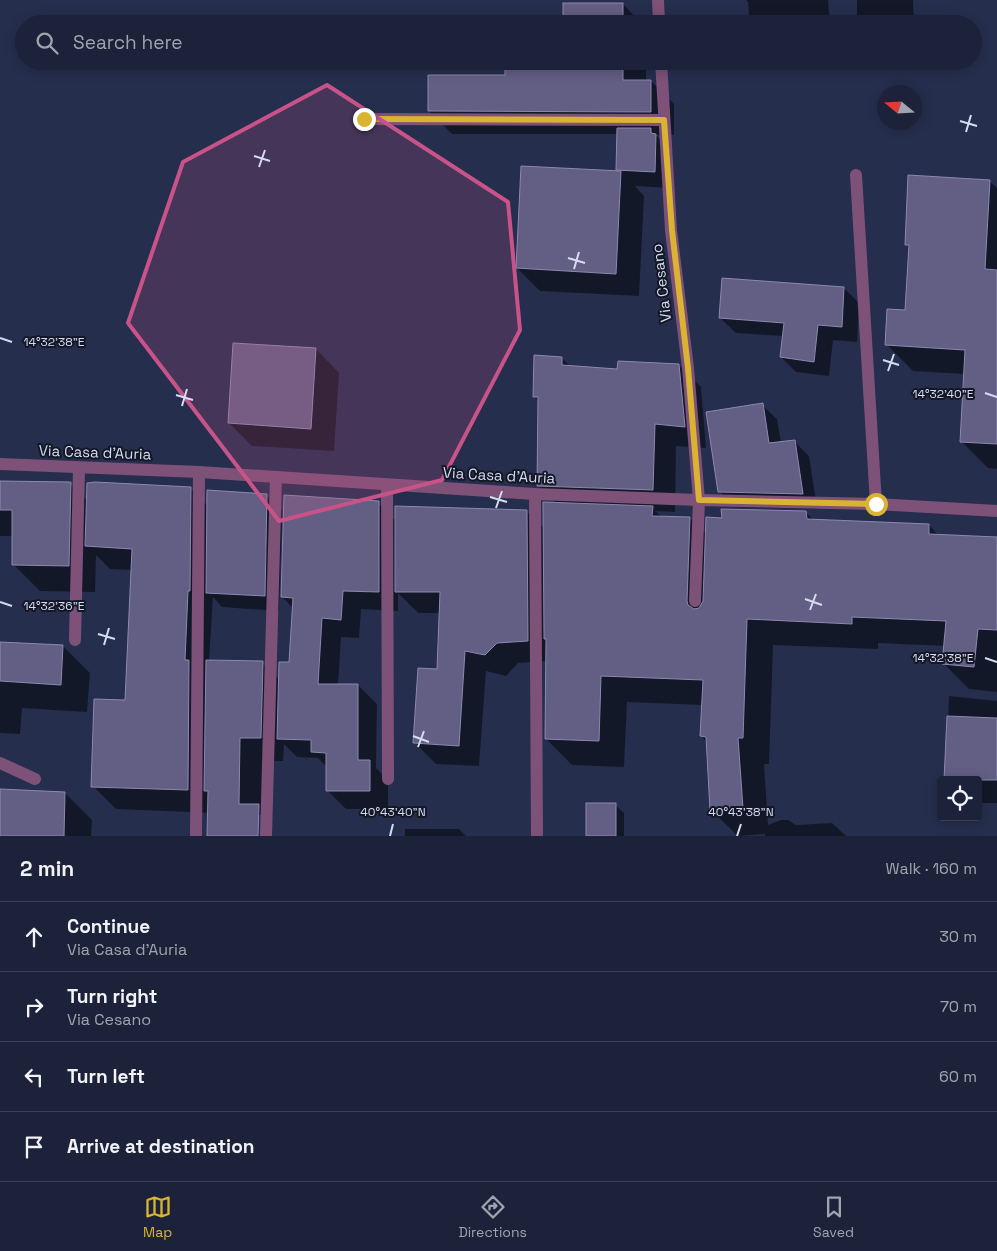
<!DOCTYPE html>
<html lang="en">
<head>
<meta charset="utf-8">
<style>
	:root { --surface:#1c223a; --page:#252a42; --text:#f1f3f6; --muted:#a0a4af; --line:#3a3f54; --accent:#dab333 }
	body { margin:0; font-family:"Space Grotesk",sans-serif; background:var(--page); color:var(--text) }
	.controls { position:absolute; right:15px; bottom:15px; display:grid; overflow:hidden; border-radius:5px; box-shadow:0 2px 12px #0003 }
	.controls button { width:45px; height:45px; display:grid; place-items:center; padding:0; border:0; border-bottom:1px solid var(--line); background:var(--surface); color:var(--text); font:25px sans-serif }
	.compass { position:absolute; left:877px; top:85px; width:45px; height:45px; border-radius:50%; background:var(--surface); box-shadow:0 2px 12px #0003; rotate:288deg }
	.stop { position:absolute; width:15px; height:15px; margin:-11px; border:4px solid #dab333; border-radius:50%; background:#fff }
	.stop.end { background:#dab333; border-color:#fff; box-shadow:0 1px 5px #0008 }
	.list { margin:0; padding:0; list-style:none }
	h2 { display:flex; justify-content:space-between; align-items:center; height:65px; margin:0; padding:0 20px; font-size:21px }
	h2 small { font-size:16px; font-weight:400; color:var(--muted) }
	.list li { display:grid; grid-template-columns:32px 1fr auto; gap:15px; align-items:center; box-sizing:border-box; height:70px; padding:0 20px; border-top:1px solid var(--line) }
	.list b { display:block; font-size:19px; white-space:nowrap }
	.list p { margin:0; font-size:16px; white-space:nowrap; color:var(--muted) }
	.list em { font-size:16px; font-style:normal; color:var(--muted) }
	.icon { flex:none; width:28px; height:28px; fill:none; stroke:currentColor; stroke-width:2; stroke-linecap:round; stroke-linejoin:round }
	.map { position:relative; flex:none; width:997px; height:836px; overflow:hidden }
	.search { position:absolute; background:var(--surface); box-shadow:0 2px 12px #0003; left:15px; right:15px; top:15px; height:55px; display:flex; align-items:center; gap:12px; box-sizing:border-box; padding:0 18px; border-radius:28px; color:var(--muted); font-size:19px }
	.sheet { height:345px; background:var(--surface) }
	nav { display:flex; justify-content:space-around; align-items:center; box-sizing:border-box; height:70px; border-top:1px solid var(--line); background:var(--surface); font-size:14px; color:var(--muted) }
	nav a { display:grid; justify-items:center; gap:2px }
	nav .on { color:var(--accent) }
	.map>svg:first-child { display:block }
	.shadow { fill:#0007 }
	.building { fill:#635e83; stroke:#8d88af }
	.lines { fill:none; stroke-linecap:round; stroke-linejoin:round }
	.service { stroke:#7d5178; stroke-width:12 }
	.minor { stroke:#7d5178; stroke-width:12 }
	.route { stroke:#dab333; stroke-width:6 }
	.marked { fill:#c85388; fill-opacity:0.2; stroke:#c85388; stroke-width:4; stroke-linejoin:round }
	.ticks { fill:none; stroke:#d5dcf1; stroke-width:2 }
	.labels { text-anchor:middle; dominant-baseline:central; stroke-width:4; stroke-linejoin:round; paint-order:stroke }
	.street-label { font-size:15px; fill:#d5dcf1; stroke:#131726 }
	.ticks-label { font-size:12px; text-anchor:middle; fill:#d5dcf1; stroke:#131726; stroke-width:4; stroke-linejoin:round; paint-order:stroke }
</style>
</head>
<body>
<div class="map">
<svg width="997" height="836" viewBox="0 0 997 836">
	<rect width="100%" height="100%" fill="#252e4d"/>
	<g class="shadow">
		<polygon points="746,0 828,0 830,24 750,24 748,2"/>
		<polygon points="857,0 913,0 914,24 857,24"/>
		<polygon points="623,4 642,24 564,24"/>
		<polygon points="506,61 646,61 646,81 651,81 674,104 674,135 656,135 672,151 670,188 635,186 644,196 639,296 540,291 517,268 619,172 617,170 618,134 452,134 429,111 506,76"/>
		<polygon points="989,181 997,188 997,469 988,468 962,442 965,374 913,371 887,345 906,312 910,248 906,245"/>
		<polygon points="844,288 859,303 857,342 833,340 829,376 796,372 781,357 783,336 736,333 720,318"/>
		<polygon points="316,349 339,373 334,451 252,446 229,423"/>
		<polygon points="562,358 571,367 618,370 679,365 701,387 706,448 676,446 675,512 655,511 662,517 690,518 707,535 724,519 805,512 814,520 929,525 939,536 997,538 997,692 969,689 943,663 945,646 878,643 878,649 773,645 769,764 764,764 768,825 781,820 788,820 796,825 832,823 846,836 765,836 765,834 738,836 711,810 707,742 701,736 703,705 627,702 624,767 572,765 546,739 547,661 518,663 506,676 486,671 479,766 436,764 415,743 438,670 441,613 418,613 398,593 398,611 361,609 359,638 341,637 338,685 358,685 377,704 376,768 388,780 388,809 346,809 327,790 327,767 318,758 297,757 284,744 283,761 263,761 262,815 116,809 93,786 126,701 133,570 110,569 96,555 95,592 40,591 13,564 13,536 0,536 0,482 70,484 88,501 190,488 208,506 267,496 282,511 279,611 222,607 213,597 209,661 262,663 280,680 290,663 294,609 282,597 378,503 396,521 526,511 545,529 557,504 538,485 539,402 534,396"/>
		<polygon points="762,405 777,419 781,443 794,441 809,456 817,509 735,507 720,492"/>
		<polygon points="0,643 63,646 90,673 87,712 22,708 20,734 0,733"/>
		<polygon points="949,696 997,701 997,803 978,803 978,780 946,780"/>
		<polygon points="0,791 65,793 92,820 91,836 0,836"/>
		<polygon points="615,805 624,813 624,836 587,836"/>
		<polygon points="405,829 459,829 466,836 405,836"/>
	</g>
	<g class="building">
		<rect x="563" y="3" width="60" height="21"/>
		<polygon points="505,61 623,61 623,80 651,80 651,112 428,111 428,75 505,75"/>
		<polygon points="617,128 651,128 651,133 656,134 655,172 616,170"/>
		<polygon points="521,166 621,171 616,274 516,268"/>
		<polygon points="908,175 990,180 985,269 997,270 997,444 960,442 965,350 885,345 887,309 905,310 909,245 905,245"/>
		<polygon points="722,278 844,287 842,327 818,325 814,362 780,357 784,323 719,318"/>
		<polygon points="233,343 316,348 311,429 228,423"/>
		<polygon points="534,355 562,357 562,365 617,369 618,361 679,364 685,427 655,424 653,490 537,486 538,397 533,397"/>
		<polygon points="763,403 769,443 795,440 803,494 718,492 706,412"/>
		<polygon points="0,481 71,482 69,566 12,565 12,510 0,510"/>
		<polygon points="95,482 191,487 190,591 188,591 185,660 189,660 188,790 91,787 94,699 125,700 132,549 85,546 87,483"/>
		<polygon points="207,490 267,494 265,596 206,593"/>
		<polygon points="284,495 379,501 379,592 343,591 341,620 322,618 318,684 358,684 358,760 370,760 370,791 326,791 326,753 311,752 311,740 277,739 279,662 289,662 293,598 281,597"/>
		<polygon points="543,502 653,506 652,516 690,517 687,601 688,605 694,609 699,608 703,601 706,517 722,518 721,509 806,511 807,519 929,524 929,534 997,537 997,630 978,629 974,667 942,664 946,621 852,617 852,624 747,619 743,738 738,738 743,808 710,810 706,737 700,736 703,680 601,676 599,741 545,739 546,639 544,639"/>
		<polygon points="395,506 527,510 528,641 497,643 485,655 465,651 459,746 413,743 418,668 437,669 440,592 395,592"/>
		<polygon points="0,642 63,645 61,685 0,681"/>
		<polygon points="206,660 263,661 261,738 240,738 239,804 259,804 258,836 207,836 208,791 204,791"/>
		<polygon points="947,716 997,718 997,780 944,780"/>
		<polygon points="0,789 65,792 64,836 0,836"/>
		<rect x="586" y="803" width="30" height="33"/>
	</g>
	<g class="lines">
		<g class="service">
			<polyline points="364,119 664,120"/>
			<polyline points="856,175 876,504"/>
			<polyline points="387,485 388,779"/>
			<polyline points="535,494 537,836"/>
			<polyline points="695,601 699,500"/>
			<polyline points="75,640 79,468"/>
			<polyline points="0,763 35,779"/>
			<polyline points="196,836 199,472"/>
			<polyline points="266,836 276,477"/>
		</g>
		<g class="minor">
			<polyline points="658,0 659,24"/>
			<polyline points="661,61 671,230 688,368 699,500"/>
			<polyline points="0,464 199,472 535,494 699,500 876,504 997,511"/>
		</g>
	</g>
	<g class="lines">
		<polyline class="route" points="364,119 664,120 672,230 688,368 699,500 876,504"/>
	</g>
	<path class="marked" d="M327,85l181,117 12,128 -78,150 -163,41 -151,-198 55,-161z"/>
	<path class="ticks" d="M960,121l17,5M966,132l5,-17M254,156l16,5M259,167l6,-17M568,258l17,5M574,269l5,-17M0,338l12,4M883,360l16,5M888,371l6,-17M985,393l12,4M176,395l17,5M182,406l5,-17M490,497l17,5M496,508l6,-17M805,599l17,6M0,602l12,4M810,610l6,-16M98,634l17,5M104,645l5,-17M985,658l12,4M413,736l16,6M418,747l6,-16M390,836l3,-12M737,836l4,-12"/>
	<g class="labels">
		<g class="street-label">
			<text transform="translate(661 283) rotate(-97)">Via Cesano</text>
			<text transform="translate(95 452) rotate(2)">Via Casa d'Auria</text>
			<text transform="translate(499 475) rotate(3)">Via Casa d'Auria</text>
		</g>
	</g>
	<g class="ticks-label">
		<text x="54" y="346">14°32'38"E</text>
		<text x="943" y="398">14°32'40"E</text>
		<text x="54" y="610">14°32'36"E</text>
		<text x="943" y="662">14°32'38"E</text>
		<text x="393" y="816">40°43'40"N</text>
		<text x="741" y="816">40°43'38"N</text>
	</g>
</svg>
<div class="controls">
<button><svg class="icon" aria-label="locate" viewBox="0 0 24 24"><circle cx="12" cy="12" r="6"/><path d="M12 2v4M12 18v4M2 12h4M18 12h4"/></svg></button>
</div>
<svg class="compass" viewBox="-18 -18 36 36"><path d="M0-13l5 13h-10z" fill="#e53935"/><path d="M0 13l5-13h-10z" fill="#a0a4af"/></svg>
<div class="stop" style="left:876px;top:504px"></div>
<div class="stop end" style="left:364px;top:119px"></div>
<div class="search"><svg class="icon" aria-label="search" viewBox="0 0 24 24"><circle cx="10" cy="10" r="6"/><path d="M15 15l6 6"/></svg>Search here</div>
</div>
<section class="sheet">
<h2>2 min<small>Walk · 160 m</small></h2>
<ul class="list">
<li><svg class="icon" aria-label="ahead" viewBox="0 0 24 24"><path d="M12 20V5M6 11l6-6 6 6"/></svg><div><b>Continue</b><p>Via Casa d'Auria</p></div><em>30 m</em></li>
<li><svg class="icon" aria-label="right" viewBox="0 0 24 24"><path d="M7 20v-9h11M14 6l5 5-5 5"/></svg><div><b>Turn right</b><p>Via Cesano</p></div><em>70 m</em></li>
<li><svg class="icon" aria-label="left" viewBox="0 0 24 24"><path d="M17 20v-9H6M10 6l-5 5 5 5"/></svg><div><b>Turn left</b></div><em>60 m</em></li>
<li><svg class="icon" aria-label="arrive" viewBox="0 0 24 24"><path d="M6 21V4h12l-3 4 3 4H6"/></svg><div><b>Arrive at destination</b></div></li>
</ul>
</section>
<nav>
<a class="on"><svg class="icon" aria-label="map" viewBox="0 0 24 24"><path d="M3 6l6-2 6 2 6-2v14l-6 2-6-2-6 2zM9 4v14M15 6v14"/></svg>Map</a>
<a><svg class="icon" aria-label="directions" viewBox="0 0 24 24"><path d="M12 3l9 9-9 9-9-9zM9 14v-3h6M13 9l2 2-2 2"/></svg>Directions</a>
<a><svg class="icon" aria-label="saved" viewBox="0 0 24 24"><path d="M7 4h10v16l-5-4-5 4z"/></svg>Saved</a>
</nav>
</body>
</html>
